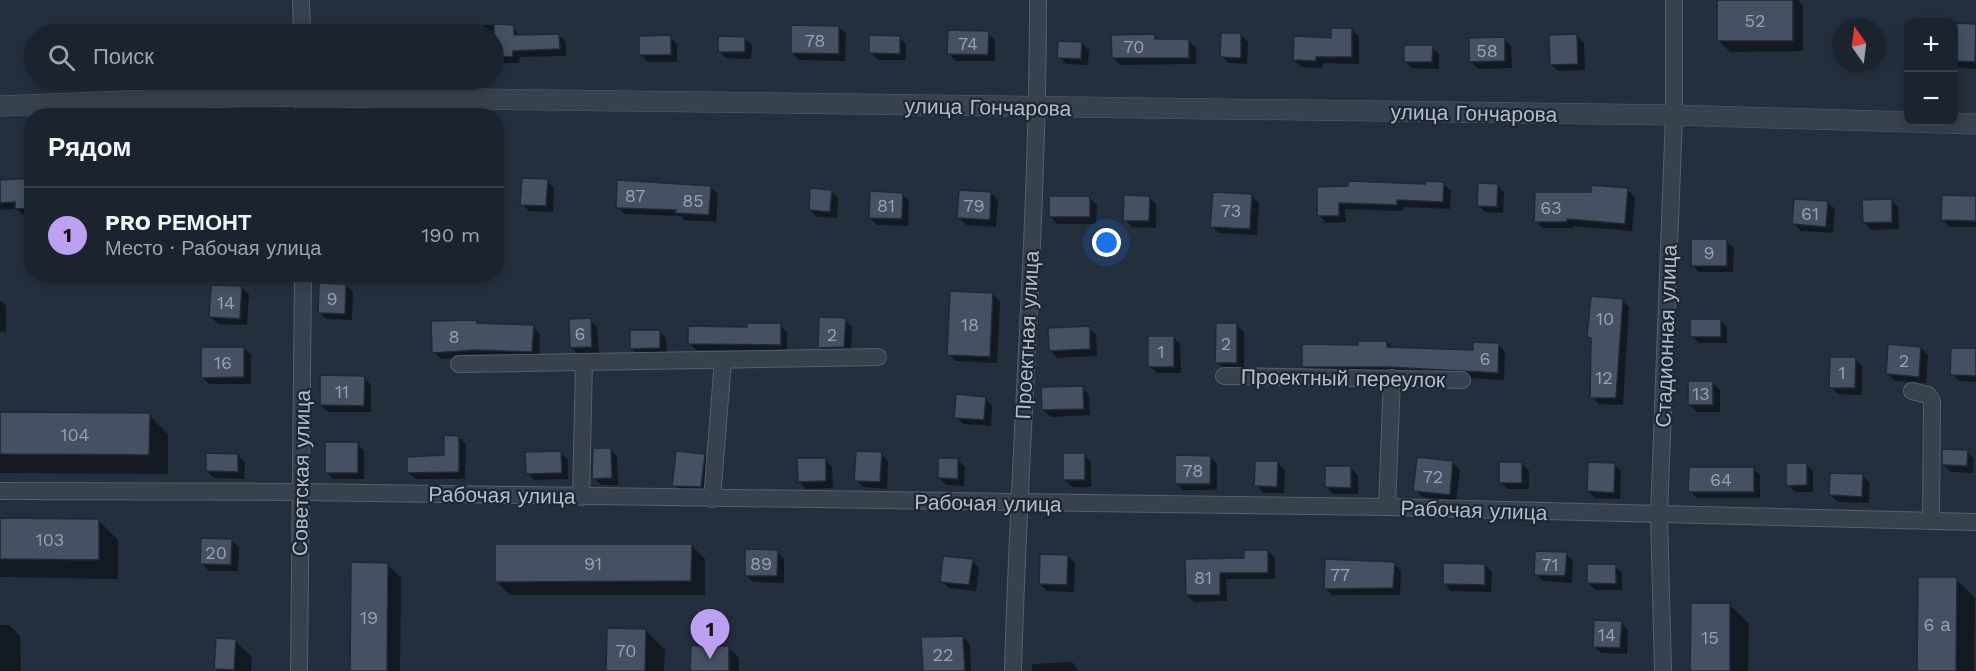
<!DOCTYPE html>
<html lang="ru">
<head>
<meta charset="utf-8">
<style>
	:root { --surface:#1b232e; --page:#242b36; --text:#f1f3f6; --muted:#a0a4aa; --line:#39404a; --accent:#bca0f2 }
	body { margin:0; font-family:"Work Sans",sans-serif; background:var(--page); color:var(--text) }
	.controls { position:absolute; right:18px; top:18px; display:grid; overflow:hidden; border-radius:12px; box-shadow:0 3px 15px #0003 }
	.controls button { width:54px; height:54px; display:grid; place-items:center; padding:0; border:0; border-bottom:2px solid var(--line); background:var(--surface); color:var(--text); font:30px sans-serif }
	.compass { position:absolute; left:1832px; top:18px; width:54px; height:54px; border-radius:50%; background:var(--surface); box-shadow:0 3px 15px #0003; rotate:346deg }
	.you { position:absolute; left:1107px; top:243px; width:21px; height:21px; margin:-15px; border:4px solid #fff; border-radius:50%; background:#1a73e8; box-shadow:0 0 0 9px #1a73e833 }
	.badge { display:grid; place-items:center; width:39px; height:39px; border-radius:50%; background:var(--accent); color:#111; font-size:20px; font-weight:700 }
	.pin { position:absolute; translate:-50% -50px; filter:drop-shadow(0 2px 3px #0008) }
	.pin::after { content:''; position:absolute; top:32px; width:21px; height:18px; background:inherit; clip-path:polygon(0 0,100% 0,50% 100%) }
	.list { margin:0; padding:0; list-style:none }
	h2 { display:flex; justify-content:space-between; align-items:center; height:78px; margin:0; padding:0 24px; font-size:26px }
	h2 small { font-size:20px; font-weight:400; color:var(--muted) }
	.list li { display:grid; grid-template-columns:39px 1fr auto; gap:18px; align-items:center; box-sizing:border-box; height:96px; padding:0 24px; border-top:2px solid var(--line) }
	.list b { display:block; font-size:22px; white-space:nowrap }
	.list p { margin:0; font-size:20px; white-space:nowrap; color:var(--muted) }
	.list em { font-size:20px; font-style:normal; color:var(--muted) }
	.icon { flex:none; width:33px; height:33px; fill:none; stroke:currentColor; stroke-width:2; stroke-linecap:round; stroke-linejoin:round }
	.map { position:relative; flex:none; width:1976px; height:671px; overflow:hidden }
	.search { position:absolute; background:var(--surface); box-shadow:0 3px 15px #0003; left:24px; top:24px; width:480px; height:66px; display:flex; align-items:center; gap:15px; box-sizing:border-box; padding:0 21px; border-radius:33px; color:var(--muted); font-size:22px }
	.panel { position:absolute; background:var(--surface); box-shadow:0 3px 15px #0003; left:24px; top:108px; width:480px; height:174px; border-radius:24px }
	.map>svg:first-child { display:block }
	.shadow { fill:#0007 }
	.building { fill:#455162; stroke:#1f2835; stroke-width:1.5 }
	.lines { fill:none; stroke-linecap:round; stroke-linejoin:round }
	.minor-casing { stroke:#565f6c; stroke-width:18 }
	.tertiary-casing { stroke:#565f6c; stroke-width:21 }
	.minor { stroke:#38414e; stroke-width:16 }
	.tertiary { stroke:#38414e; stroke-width:20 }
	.labels { text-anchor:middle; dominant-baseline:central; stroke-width:4.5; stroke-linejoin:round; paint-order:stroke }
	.number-label { font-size:18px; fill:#98a1af }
	.street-label { font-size:21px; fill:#b4bcc9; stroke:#1d2633 }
</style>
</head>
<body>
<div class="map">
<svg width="1976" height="671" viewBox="0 0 1976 671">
	<rect width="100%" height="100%" fill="#242f3e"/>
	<g class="shadow">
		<polygon points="1719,0 1798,0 1803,5 1803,51 1730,52 1719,41"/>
		<polygon points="484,25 513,26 520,36 559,35 566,42 566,56 520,57 519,63 494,63 494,34 484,34"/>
		<polygon points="1954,25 1976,26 1976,69 1954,67"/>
		<polygon points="388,26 405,26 412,34 389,34"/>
		<polygon points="839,27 846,34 845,61 799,60 792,53"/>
		<polygon points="1352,29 1359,36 1359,64 1323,63 1322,68 1301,67 1294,60"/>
		<polygon points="988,33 995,40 995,61 956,61 949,54"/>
		<polygon points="1155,35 1160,41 1188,40 1196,48 1196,64 1120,65 1113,58"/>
		<polygon points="1241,35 1248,42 1247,64 1229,63 1222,56"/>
		<polygon points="1577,36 1584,43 1585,70 1558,71 1551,64"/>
		<polygon points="670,37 677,44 677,62 648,62 641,55"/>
		<polygon points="899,37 906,44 906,60 878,60 871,53"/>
		<polygon points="745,38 752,45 751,59 726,58 719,51"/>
		<polygon points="1504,39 1511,46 1512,68 1478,69 1471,62"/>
		<polygon points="1082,43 1089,50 1088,65 1066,64 1059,57"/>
		<polygon points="1432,47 1439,54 1439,69 1412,68 1405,61"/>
		<polygon points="27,51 34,51 34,76 28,70"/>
		<polygon points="0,178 8,181 32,179 32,215 24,216 17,209 0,210"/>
		<polygon points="547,181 554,188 553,212 529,211 522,204"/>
		<polygon points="1443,184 1451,191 1450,209 1403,207 1403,211 1345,209 1346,222 1326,223 1319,215 1318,188"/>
		<polygon points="1497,185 1504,192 1503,213 1485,212 1478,205"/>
		<polygon points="710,187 718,194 716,222 684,220 681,216 625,214 618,207"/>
		<polygon points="1628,190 1635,197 1632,231 1573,226 1573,228 1543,228 1535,221 1592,194"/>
		<polygon points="831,191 838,198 837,218 817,217 810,209"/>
		<polygon points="991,193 998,200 996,227 966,225 959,218"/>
		<polygon points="902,194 909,201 908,226 877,225 870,218"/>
		<polygon points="1252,196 1259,203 1257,235 1219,233 1212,226"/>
		<polygon points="1149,197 1156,204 1156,228 1132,227 1125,220"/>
		<polygon points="1976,197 1976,227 1949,227 1942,219"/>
		<polygon points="1090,198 1097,205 1096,224 1057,224 1050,216"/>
		<polygon points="1891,200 1898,207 1899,229 1871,230 1864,222"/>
		<polygon points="1827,202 1835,209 1833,233 1801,231 1794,224"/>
		<polygon points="1726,241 1734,248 1733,272 1699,272 1692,265"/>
		<polygon points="346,285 353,292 352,320 326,319 319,312"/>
		<polygon points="242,287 249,295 247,325 218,324 211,317"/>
		<polygon points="993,294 1000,301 997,363 956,361 948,354"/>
		<polygon points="0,300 6,306 6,332 0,332"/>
		<polygon points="1622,300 1629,307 1623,405 1599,404 1592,397 1593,341 1588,337"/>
		<polygon points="590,320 597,327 599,354 579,355 572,348"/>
		<polygon points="845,320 852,327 851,354 826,354 819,347"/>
		<polygon points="1720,320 1727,327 1727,343 1699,343 1692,336"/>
		<polygon points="476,321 479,324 533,327 540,334 539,359 485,356 441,359 434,352"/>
		<polygon points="780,325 787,332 787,351 696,350 689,343 748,329"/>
		<polygon points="1236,325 1244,332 1244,369 1224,369 1217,362"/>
		<polygon points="1089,328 1096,335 1097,356 1057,358 1050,350"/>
		<polygon points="659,331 666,338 667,355 639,356 631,348"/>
		<polygon points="1173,337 1180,344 1181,373 1157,373 1150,366"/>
		<polygon points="1387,342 1393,348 1474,352 1498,344 1505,352 1504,380 1395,373 1310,373 1303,366 1359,347"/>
		<polygon points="244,348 251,355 251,384 209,384 202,377"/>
		<polygon points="1921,348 1928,355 1926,383 1895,381 1888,374"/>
		<polygon points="1976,350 1976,382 1959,381 1952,374"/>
		<polygon points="1855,358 1862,366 1862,395 1838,394 1831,387"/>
		<polygon points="364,378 371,385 371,412 328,412 321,405"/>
		<polygon points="1713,383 1720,390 1720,412 1697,412 1690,405"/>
		<polygon points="1082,387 1089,395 1090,415 1051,417 1043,410"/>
		<polygon points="985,398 992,405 991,426 963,424 956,417"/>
		<polygon points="0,413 149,415 168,434 168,474 0,473"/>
		<polygon points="459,437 466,444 465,479 416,479 408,472 445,457"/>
		<polygon points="357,443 364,451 364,479 333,479 326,472"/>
		<polygon points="610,449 617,456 618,485 601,485 594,478"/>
		<polygon points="1967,451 1974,459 1973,473 1951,472 1943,464"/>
		<polygon points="561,453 568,460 568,479 534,480 527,473"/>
		<polygon points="881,454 888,461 887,489 863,487 856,480"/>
		<polygon points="238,455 245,462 244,479 214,478 207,471"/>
		<polygon points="704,455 711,463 708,493 681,492 674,485"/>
		<polygon points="1084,455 1091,462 1091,487 1072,487 1065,480"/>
		<polygon points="1210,457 1217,464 1217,490 1183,490 1176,483"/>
		<polygon points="825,459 832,467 833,488 806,489 799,481"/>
		<polygon points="958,460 965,467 964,486 946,485 939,478"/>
		<polygon points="1278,463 1285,470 1284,493 1263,493 1256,485"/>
		<polygon points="1453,463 1460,470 1456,501 1422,497 1415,490"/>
		<polygon points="1522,464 1529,471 1529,489 1508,489 1500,482"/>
		<polygon points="1614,464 1621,471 1620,499 1595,498 1588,491"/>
		<polygon points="1806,464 1813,471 1813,492 1795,492 1788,485"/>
		<polygon points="1351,468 1358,475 1358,494 1333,494 1326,487"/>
		<polygon points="1753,468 1760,475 1760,498 1697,498 1690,491"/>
		<polygon points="1863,476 1870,483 1869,503 1838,502 1831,495"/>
		<polygon points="0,520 99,521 118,540 118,579 0,577"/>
		<polygon points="231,540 239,547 238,571 209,571 202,564"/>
		<polygon points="691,545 705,559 705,595 510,595 496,581"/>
		<polygon points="777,551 784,559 784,583 753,582 746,575"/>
		<polygon points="1268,551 1275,558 1275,579 1226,579 1227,601 1194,602 1187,595 1187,561 1245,559"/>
		<polygon points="1566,554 1573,561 1572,583 1543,581 1536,574"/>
		<polygon points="1068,556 1075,563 1074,592 1047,591 1040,584"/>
		<polygon points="972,560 979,568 976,591 949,588 942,581"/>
		<polygon points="387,564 401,578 400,671 352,671"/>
		<polygon points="1394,564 1401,571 1400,595 1332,595 1325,588"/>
		<polygon points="1485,565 1492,572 1491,592 1451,591 1444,584"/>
		<polygon points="1615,566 1622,573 1622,590 1595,590 1588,583"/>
		<polygon points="1956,579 1975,598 1974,671 1919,671"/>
		<polygon points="1730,605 1749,624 1748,671 1692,671"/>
		<polygon points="1621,623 1628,630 1627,654 1601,653 1594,646"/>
		<polygon points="0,625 9,625 20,636 21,671 0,671"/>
		<polygon points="646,631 665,650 664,671 608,671"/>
		<polygon points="963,637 970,644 971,671 924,671"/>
		<polygon points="217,640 235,641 252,657 251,671 216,671"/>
		<polygon points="729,648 739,658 739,671 691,671"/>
		<polygon points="1072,662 1079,671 1032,671 1032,664"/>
	</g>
	<g class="building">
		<rect x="1717" y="0" width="76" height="41"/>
		<polygon points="1953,23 1976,24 1975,62 1953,61"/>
		<polygon points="494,24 514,25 514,35 559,34 560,49 513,51 513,57 494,56"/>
		<polygon points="791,25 839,26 839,54 791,53"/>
		<polygon points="1331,28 1352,28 1352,57 1316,57 1316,61 1293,60 1294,36 1331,38"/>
		<polygon points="948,30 989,31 988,55 947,54"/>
		<polygon points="1221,33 1241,33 1241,58 1220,57"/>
		<polygon points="1155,34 1155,39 1189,39 1189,58 1112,58 1111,35"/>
		<polygon points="1577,34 1578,64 1550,65 1549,35"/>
		<polygon points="671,35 671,55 639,55 639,36"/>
		<polygon points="869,35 900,36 900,54 869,53"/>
		<polygon points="718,36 745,37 745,52 718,52"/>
		<polygon points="1505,37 1505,61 1469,62 1469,38"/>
		<polygon points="1058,41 1082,42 1081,59 1057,58"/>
		<polygon points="1404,45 1433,45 1432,62 1404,62"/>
		<polygon points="32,178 32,208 15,209 15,202 0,203 0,180"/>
		<polygon points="522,178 548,179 546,206 520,205"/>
		<polygon points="617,180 711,186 709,215 675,213 676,210 616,208"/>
		<polygon points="1348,181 1425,184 1425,181 1444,182 1443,202 1397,200 1397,205 1339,203 1339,216 1317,216 1317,187 1348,186"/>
		<polygon points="1478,183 1498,184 1497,207 1477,206"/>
		<polygon points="1591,185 1628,188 1625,224 1567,219 1567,222 1534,222 1535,192 1591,192"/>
		<polygon points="810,188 832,190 830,212 809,210"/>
		<polygon points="959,190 991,192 990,220 957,218"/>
		<polygon points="870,191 903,193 902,219 869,218"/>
		<polygon points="1213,192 1252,194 1250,229 1210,227"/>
		<polygon points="1124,195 1150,196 1149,221 1123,221"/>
		<polygon points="1942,195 1976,196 1976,221 1941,220"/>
		<rect x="1049" y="196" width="41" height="21"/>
		<polygon points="1794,199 1828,201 1826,227 1792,224"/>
		<polygon points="1892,199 1892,222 1863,223 1862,200"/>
		<rect x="1691" y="239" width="36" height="27"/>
		<polygon points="319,283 346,284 345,314 318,313"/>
		<polygon points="211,285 242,286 240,319 209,317"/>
		<polygon points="950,291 993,293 990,357 947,355"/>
		<polygon points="1591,296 1623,299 1616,398 1590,398 1591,338 1587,337"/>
		<polygon points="819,317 846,318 844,347 818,348"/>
		<polygon points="591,318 592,347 570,348 569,319"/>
		<rect x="1690" y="319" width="31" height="18"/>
		<polygon points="477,320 477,323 534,325 532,352 477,350 432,353 431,321"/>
		<polygon points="747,323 781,323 781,345 688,344 688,326 747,327"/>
		<polygon points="1216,323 1237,323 1237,363 1215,363"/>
		<polygon points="1090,326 1090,349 1049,351 1048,328"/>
		<polygon points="630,330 660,330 660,348 630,349"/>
		<rect x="1148" y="336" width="26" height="31"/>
		<polygon points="1358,341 1387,341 1387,347 1473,350 1473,342 1499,343 1498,373 1387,367 1302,367 1302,344 1358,345"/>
		<polygon points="1888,344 1921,347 1919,377 1886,374"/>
		<polygon points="201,347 244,347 244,377 201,378"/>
		<polygon points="1951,348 1976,348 1976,376 1950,375"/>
		<polygon points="1830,357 1856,357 1855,388 1829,388"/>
		<polygon points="320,375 365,376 364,406 320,405"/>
		<rect x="1688" y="381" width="25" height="24"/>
		<polygon points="1083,386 1084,409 1042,410 1041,387"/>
		<polygon points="956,394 986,397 984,420 954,418"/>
		<polygon points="0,412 150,413 149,455 0,454"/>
		<polygon points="444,435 459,436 459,472 407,473 407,457 444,455"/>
		<rect x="325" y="442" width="33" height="31"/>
		<polygon points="593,448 611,448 612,478 592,479"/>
		<polygon points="1942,449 1968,450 1967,466 1942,465"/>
		<polygon points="561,451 562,473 526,474 525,452"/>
		<polygon points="676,451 705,454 701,487 672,486"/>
		<polygon points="856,451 882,452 880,482 854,481"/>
		<polygon points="206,453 238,454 238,472 206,471"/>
		<rect x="1063" y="453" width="22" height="27"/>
		<polygon points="1175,455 1211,456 1210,484 1175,484"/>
		<polygon points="1417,457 1453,461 1450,495 1413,491"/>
		<polygon points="797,458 826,458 826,481 798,482"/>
		<polygon points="938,458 958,458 958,479 938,478"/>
		<polygon points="1255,461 1278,461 1277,487 1254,486"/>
		<rect x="1499" y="462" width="23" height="21"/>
		<polygon points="1588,462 1615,463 1614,493 1587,491"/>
		<polygon points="1786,463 1807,463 1807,485 1786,486"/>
		<polygon points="1325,466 1351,466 1351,488 1325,487"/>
		<polygon points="1689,467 1754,467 1754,492 1688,492"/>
		<polygon points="1830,473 1863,474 1862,497 1829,495"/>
		<polygon points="0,518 99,519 99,560 0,559"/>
		<polygon points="201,538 232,539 231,565 200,564"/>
		<polygon points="495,544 692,544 691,581 495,582"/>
		<polygon points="745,549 778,550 777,576 745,576"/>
		<polygon points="1244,550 1268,550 1268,573 1220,573 1220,595 1186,595 1185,559 1244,558"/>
		<polygon points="1535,551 1567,552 1565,576 1534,575"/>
		<polygon points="1040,554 1068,555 1067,585 1039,584"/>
		<polygon points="943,556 973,559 969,585 940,582"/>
		<polygon points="1325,559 1395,562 1393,588 1324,589"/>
		<polygon points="351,562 388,563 387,671 350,671"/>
		<polygon points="1443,563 1485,564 1485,585 1443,584"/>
		<polygon points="1587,564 1616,564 1616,584 1587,583"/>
		<polygon points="1918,577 1957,577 1956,671 1917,671"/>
		<polygon points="1691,603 1730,603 1730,671 1690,671"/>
		<polygon points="1594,620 1622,621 1620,648 1593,647"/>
		<polygon points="607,628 646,629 645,671 606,671"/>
		<polygon points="963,636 965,671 923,671 921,637"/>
		<polygon points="216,638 236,639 234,670 214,669"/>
		<polygon points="691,645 729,646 729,671 690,671"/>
	</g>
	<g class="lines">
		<defs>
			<g id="minor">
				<polyline points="301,0 302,34"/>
				<polyline points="303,80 304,116"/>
				<polyline points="459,364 878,357"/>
				<polyline points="1224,376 1462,380"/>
				<polyline points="1912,391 1928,395 1932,401 1931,521"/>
				<polyline points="0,491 301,492 1387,507 1976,522"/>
				<polyline points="581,497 584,362"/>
				<polyline points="712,499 723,360"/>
				<polyline points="1387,507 1392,378"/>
				<polyline points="299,671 303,274"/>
				<path d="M1013,671c6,-224 25,-447 25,-671"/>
				<polyline points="1663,671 1659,515 1674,115 1674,0"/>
			</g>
			<polyline id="tertiary" points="0,106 250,96 1674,115 1976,124"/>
		</defs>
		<use href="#minor" class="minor-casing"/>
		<use href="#tertiary" class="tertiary-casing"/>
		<use href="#minor" class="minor"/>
		<use href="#tertiary" class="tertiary"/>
	</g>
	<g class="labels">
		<g class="number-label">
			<text x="1755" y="20">52</text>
			<text x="815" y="40">78</text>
			<text x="968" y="43">74</text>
			<text x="1134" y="46">70</text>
			<text x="1487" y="50">58</text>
			<text x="635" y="195">87</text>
			<text x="693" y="200">85</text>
			<text x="886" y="205">81</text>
			<text x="974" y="205">79</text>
			<text x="1551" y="207">63</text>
			<text x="1231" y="210">73</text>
			<text x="1810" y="213">61</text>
			<text x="1709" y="252">9</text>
			<text x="332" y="298">9</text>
			<text x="226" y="302">14</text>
			<text x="1605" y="318">10</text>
			<text x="970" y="324">18</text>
			<text x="580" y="333">6</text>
			<text x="832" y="334">2</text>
			<text x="454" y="336">8</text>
			<text x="1226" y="343">2</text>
			<text x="1161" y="351">1</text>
			<text x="1485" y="358">6</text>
			<text x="1904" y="360">2</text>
			<text x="223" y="362">16</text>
			<text x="1842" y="372">1</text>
			<text x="1604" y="377">12</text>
			<text x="342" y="391">11</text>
			<text x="1701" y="393">13</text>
			<text x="75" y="434">104</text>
			<text x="1193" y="470">78</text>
			<text x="1433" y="476">72</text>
			<text x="1721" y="479">64</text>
			<text x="50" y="539">103</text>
			<text x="216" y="552">20</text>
			<text x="593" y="563">91</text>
			<text x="761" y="563">89</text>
			<text x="1550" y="564">71</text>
			<text x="1340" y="574">77</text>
			<text x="1203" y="577">81</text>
			<text x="369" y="617">19</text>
			<text x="1937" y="624">6 а</text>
			<text x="1607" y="634">14</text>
			<text x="1710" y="637">15</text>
			<text x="626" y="650">70</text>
			<text x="943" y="654">22</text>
		</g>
		<g class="street-label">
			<text transform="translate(988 107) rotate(1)">улица Гончарова</text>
			<text transform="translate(1474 113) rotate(1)">улица Гончарова</text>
			<text transform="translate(1027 335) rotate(-87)">Проектная улица</text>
			<text transform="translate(1666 336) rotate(-88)">Стадионная улица</text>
			<text transform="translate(1343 378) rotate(1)">Проектный переулок</text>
			<text transform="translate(301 473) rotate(-89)">Советская улица</text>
			<text transform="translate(502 495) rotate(1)">Рабочая улица</text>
			<text transform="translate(988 503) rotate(1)">Рабочая улица</text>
			<text transform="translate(1474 510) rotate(2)">Рабочая улица</text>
		</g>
	</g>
</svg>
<div class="controls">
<button>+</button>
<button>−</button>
</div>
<svg class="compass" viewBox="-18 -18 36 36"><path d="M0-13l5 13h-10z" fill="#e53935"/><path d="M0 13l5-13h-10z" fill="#a0a4aa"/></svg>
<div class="you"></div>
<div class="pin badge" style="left:710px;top:659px">1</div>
<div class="search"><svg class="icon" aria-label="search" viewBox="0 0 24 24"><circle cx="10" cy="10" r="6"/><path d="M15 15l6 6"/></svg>Поиск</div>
<section class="panel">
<h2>Рядом<small></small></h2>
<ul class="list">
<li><span class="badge">1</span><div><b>PRO РЕМОНТ</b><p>Место · Рабочая улица</p></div><em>190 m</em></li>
</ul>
</section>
</div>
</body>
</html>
